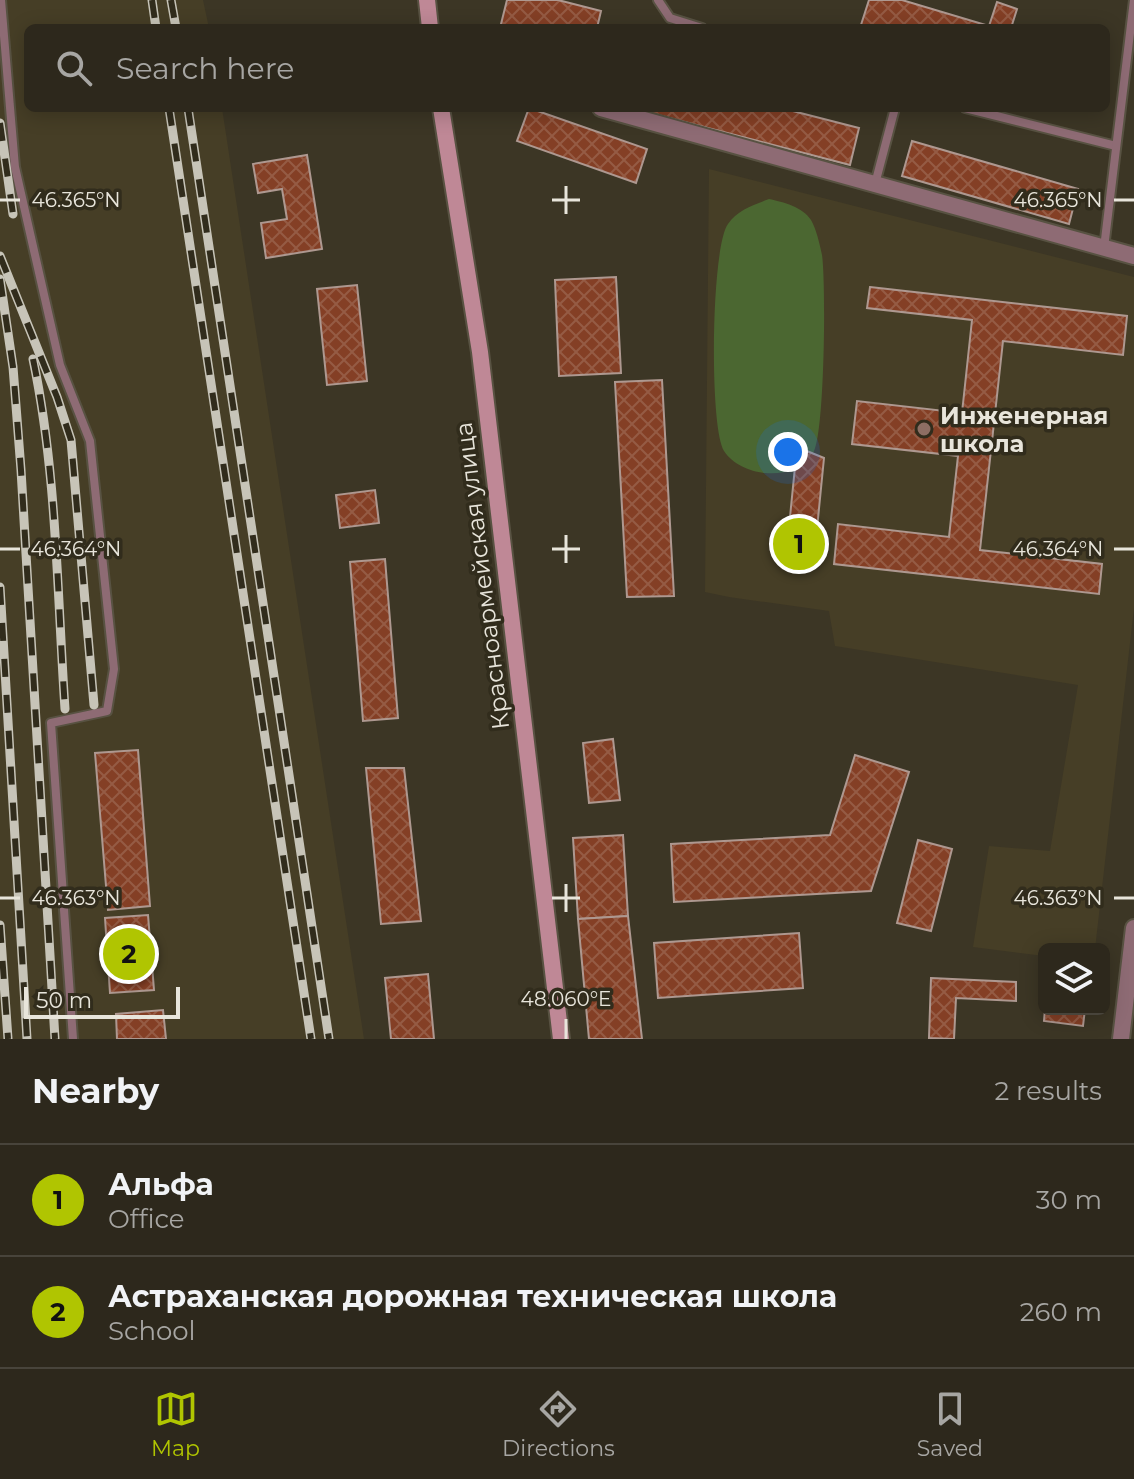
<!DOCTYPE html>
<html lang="en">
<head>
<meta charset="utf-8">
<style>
	:root { --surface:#2d281c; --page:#353025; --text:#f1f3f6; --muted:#a7a6a3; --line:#48443b; --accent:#b0c501 }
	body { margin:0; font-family:Montserrat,sans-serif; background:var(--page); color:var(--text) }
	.controls { position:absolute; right:24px; bottom:24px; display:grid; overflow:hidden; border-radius:12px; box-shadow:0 4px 20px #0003 }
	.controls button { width:72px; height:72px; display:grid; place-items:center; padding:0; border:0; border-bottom:2px solid var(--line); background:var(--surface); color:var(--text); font:40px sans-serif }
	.scale { position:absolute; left:24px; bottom:20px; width:156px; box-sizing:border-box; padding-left:8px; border:4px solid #e8e5db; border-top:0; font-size:22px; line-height:28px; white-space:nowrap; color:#e8e5db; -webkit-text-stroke:6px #312c1c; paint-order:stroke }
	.you { position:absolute; left:788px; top:452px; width:28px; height:28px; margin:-20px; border:6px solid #fff; border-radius:50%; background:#1a73e8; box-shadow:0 0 0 12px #1a73e833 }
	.badge { display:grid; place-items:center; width:52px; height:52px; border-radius:50%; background:var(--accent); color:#111; font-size:26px; font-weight:700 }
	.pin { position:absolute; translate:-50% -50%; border:4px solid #fff; box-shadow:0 2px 8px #0006 }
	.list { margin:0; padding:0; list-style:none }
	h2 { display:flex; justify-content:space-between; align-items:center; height:104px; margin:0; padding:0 32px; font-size:34px }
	h2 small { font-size:26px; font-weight:400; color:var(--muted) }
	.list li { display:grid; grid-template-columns:52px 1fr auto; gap:24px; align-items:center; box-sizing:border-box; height:112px; padding:0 32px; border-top:2px solid var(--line) }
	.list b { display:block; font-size:30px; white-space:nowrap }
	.list p { margin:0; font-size:26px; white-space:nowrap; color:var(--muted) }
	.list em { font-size:26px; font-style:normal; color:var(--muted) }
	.icon { flex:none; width:44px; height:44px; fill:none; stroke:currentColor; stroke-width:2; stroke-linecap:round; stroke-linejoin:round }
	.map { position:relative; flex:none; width:1134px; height:1039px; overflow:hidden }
	.search { position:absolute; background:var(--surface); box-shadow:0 4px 20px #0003; left:24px; right:24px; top:24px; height:88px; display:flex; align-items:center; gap:20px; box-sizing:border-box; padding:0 28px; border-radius:12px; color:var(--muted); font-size:30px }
	.sheet { height:328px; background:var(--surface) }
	nav { display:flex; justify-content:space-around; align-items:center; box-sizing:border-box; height:112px; border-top:2px solid var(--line); background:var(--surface); font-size:22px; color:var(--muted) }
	nav a { display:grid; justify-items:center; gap:4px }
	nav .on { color:var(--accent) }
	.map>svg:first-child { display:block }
	.built { fill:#463e26 }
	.green { fill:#4b6731 }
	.building { fill:url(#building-cross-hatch); stroke:#ae9890; stroke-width:2 }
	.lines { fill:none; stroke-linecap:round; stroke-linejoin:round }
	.lane-casing { stroke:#585242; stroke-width:12 }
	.street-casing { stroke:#585242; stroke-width:20 }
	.secondary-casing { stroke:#585242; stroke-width:20 }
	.lane { stroke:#8e6b74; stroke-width:8 }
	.street { stroke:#8e6b74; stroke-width:16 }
	.secondary { stroke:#bf8896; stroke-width:16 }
	.rail-casing { stroke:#c7c4b8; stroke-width:9 }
	.rail { stroke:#312c1c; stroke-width:6; stroke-dasharray:18; stroke-linecap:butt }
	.ticks { fill:none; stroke:#e8e5db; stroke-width:3 }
	.education-dot { fill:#8d6e63; stroke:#312c1c; stroke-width:3 }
	.labels { text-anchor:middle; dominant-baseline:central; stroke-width:7; stroke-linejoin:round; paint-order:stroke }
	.poi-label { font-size:24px; font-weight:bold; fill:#e8e5db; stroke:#312c1c; text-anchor:start }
	.street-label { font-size:24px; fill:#e8e5db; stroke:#312c1c }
	.ticks-label { font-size:20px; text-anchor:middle; fill:#e8e5db; stroke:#312c1c; stroke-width:7; stroke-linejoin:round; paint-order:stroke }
</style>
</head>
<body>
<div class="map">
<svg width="1134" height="1039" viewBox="0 0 1134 1039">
	<defs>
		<pattern id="building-cross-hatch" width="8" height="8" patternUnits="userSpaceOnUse" patternTransform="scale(2)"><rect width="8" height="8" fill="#843f25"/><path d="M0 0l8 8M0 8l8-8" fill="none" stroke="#955b44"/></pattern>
	</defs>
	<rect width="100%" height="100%" fill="#3c3625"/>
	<g class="built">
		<polygon points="0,0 203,0 209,28 28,28 28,108 222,108 364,1039 0,1039"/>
		<polygon points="709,169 1134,277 1134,608 1095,949 1044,949 1044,956 973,947 989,846 1050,851 1078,685 835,646 829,611 729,597 705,592"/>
	</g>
	<path class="green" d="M769,199c14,3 34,8 42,21 5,8 9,25 11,35 4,25 3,182 -9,198 -11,16 -30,22 -48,20 -14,-1 -33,-9 -41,-22 -15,-24 -13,-204 4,-227 9,-14 26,-19 41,-25z"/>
	<g class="building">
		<polygon points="507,0 558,0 601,11 597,28 500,28"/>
		<polygon points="869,0 902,0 989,26 997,2 1017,9 1011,28 860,28"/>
		<polygon points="529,108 647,149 636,183 517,141"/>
		<polygon points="631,108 781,108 859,128 850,165"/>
		<polygon points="912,141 1078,189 1069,224 902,176"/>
		<polygon points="307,155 322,249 266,258 261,223 287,219 282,189 258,193 253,164"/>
		<polygon points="616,277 621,373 559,376 555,280"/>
		<polygon points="357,285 367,381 327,385 317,289"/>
		<polygon points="870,287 1127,316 1123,355 1003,341 980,550 1102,564 1099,594 834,564 838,524 949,537 958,456 852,444 857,401 962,413 972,320 867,308"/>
		<polygon points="662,380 674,596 627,597 615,382"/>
		<polygon points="797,447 824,458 815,549 787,547"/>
		<polygon points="375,490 379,523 340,528 336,495"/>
		<polygon points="385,559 398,718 363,721 350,562"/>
		<polygon points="613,739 620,800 589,803 583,743"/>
		<polygon points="138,750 150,906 108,910 95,753"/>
		<polygon points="855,755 909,772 871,891 674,902 671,844 830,835"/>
		<polygon points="366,768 404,768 421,921 381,924"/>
		<polygon points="623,835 628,916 578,919 573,838"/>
		<polygon points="918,840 952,849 931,931 897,923"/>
		<polygon points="148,915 154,990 110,993 105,918"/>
		<polygon points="628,916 642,1039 589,1039 578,919"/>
		<polygon points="799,933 803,988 658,998 654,943"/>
		<polygon points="428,974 434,1039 391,1039 385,978"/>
		<polygon points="931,978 1016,982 1016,1001 956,998 954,1039 929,1038"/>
		<polygon points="1045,1009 1085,1009 1083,1026 1044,1021"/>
		<polygon points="163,1010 166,1039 117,1039 116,1014"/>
	</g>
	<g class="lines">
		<defs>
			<g id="lane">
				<polyline points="1,0 15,167 60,365 90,441 114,669 107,711 51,723 73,1039"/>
				<polyline points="658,0 670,18 702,28"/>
				<polyline points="965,108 1116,146"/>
				<polyline points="875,184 895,108"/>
				<polyline points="1104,248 1134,0"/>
			</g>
			<g id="street">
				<polyline points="601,108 1134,256"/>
				<polyline points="1121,1039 1134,928"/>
			</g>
			<g id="secondary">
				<polyline points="427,0 430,28"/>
				<polyline points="441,108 480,352 561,1039"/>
			</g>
		</defs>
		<use href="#lane" class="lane-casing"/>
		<use href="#street" class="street-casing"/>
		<use href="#secondary" class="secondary-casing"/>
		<use href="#lane" class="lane"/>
		<use href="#street" class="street"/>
		<use href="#secondary" class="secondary"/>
		<defs>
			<g id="rail">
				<polyline points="152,0 156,28"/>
				<polyline points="171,0 176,28"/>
				<polyline points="169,108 311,1039"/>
				<polyline points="188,108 329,1039"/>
				<polyline points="0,123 13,214"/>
				<polyline points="0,256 57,397 71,440 94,705"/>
				<polyline points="0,279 13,367 21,470 55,1039"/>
				<path d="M33,359c24,114 24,234 32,350"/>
				<polyline points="0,587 27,1039"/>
				<polyline points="0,925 8,1039"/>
			</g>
		</defs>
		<use href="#rail" class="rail-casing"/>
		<use href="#rail" class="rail"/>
	</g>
	<path class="ticks" d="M566,186v28M0,200h20M552,200h28M1114,200h20M566,535v28M0,549h20M552,549h28M1114,549h20M566,884v28M0,898h20M552,898h28M1114,898h20M566,1019v20"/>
	<circle class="education-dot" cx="924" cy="429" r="8"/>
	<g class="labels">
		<g class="poi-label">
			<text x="940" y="415">Инженерная<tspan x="940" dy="28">школа</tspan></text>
		</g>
		<g class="street-label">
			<text transform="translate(482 576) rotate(-97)">Красноармейская улица</text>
		</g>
	</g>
	<g class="ticks-label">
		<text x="76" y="207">46.365°N</text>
		<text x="1058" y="207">46.365°N</text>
		<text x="76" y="556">46.364°N</text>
		<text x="1058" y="556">46.364°N</text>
		<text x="76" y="905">46.363°N</text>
		<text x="1058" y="905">46.363°N</text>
		<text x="566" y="1006">48.060°E</text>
	</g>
</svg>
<div class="controls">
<button><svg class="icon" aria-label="layers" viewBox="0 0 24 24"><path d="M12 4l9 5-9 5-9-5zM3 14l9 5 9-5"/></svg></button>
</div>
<div class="scale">50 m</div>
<div class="you"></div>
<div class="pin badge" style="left:799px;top:544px">1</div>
<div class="pin badge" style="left:129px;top:954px">2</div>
<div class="search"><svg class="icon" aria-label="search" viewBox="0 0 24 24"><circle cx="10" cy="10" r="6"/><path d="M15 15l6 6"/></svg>Search here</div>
</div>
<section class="sheet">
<h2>Nearby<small>2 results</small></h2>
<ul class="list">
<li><span class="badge">1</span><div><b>Альфа</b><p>Office</p></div><em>30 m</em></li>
<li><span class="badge">2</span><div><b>Астраханская дорожная техническая школа</b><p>School</p></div><em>260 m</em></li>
</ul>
</section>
<nav>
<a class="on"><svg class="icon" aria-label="map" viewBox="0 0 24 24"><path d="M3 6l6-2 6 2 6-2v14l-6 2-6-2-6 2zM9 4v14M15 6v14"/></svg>Map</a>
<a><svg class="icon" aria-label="directions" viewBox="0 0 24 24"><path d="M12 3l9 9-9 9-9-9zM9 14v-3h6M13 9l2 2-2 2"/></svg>Directions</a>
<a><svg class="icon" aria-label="saved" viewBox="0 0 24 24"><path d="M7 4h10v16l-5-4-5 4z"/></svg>Saved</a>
</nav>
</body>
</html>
